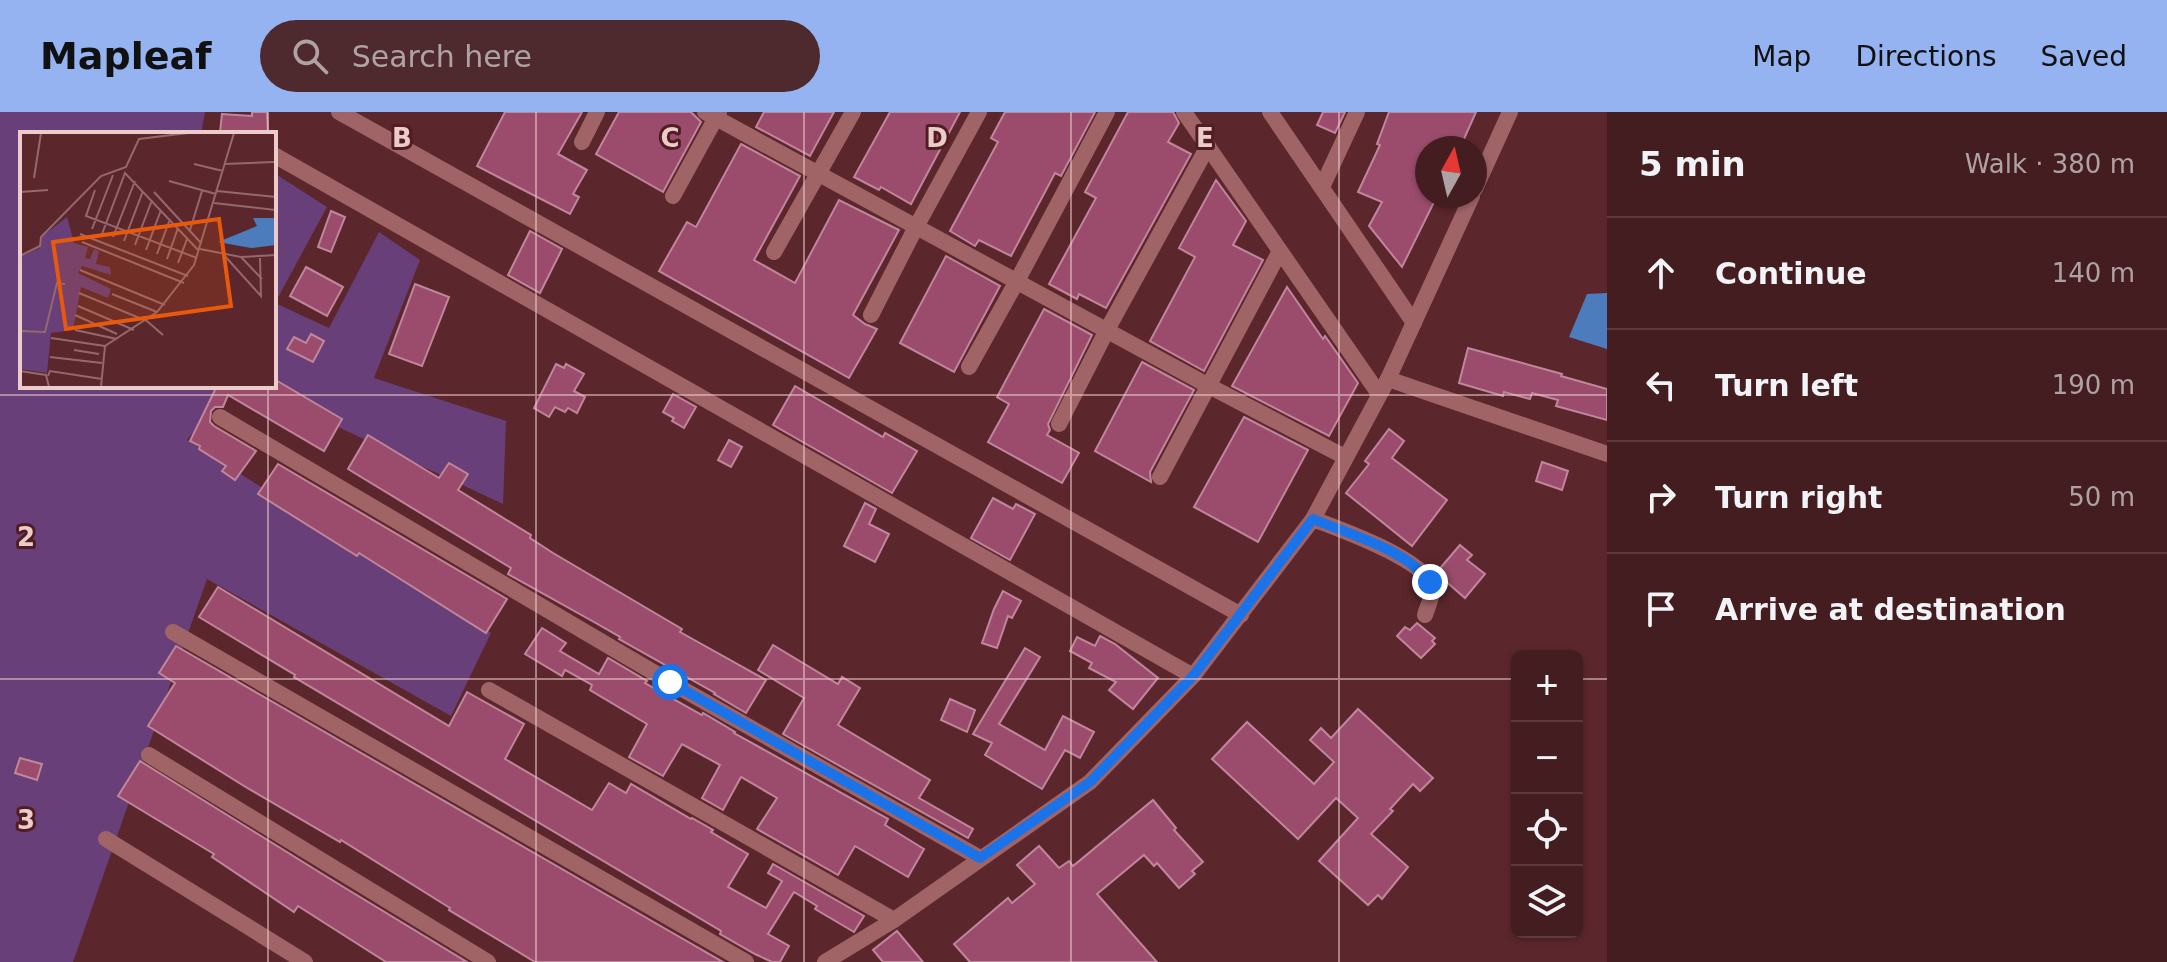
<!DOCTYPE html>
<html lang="en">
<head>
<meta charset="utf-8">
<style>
	:root { --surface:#441d21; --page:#4e2a2e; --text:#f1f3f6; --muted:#afa2a5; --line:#5c3b3f; --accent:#95b2f1 }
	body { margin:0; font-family:"DejaVu Sans",sans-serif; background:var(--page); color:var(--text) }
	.controls { position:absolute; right:24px; bottom:24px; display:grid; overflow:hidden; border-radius:12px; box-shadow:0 2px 6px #0004 }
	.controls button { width:72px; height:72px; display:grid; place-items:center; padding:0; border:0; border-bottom:2px solid var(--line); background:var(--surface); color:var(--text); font:40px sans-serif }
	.compass { position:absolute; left:1415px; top:24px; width:72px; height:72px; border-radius:50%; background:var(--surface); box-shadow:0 2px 6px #0004; rotate:8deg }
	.stop { position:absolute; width:24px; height:24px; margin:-18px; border:6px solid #1a73e8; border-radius:50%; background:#fff }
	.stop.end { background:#1a73e8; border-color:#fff; box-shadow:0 2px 8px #0008 }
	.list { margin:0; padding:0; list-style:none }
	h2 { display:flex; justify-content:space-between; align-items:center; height:104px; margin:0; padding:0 32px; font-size:34px }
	h2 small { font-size:26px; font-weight:400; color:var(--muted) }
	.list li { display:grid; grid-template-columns:52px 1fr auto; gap:24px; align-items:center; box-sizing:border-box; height:112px; padding:0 32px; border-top:2px solid var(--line) }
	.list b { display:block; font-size:30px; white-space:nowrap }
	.list em { font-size:26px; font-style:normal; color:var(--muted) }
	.icon { flex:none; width:44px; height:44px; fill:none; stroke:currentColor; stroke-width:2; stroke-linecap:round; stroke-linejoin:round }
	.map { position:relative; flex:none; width:1607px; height:850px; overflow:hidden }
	header { display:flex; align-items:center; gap:48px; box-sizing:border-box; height:112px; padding:0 40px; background:var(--accent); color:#111 }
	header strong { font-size:38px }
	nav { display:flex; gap:44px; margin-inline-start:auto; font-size:28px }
	.search { width:560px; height:72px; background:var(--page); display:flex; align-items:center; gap:20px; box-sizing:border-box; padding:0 28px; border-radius:44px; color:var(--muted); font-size:30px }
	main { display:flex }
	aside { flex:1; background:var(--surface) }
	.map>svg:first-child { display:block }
	.green { fill:#683f78 }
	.water { fill:#4c7cbc }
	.building { fill:#9b4c6c; stroke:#c0869b; stroke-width:2 }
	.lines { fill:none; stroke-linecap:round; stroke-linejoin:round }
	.minor { stroke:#a06467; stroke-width:16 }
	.route { stroke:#1a73e8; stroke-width:10 }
	.grid { fill:none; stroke:#eccbcb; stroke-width:2; stroke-opacity:0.55 }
	.inset-road { fill:none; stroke:#95696c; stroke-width:2 }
	.view { fill:#e8590c; fill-opacity:0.15; stroke:#e8590c; stroke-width:4 }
	.inset-edge { fill:none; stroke:#eccbcb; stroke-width:4 }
	.grid-label { font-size:26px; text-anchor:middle; font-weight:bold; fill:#eccbcb; stroke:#4f1d22; stroke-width:6; stroke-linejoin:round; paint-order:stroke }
</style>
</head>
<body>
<header>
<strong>Mapleaf</strong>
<div class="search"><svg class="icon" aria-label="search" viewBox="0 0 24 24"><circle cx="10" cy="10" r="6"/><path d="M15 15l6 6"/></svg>Search here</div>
<nav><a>Map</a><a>Directions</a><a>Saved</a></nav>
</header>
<main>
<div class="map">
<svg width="1607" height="850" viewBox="0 0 1607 850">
	<rect width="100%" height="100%" fill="#5b272c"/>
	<g class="green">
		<polygon points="0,0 205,0 201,22 22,22 22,274 230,274 187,328 491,521 451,604 207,467 73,850 0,850"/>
		<polygon points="274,61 327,95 275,191 329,216 379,120 420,148 374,266 506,309 503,392 250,274 274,274"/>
	</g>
	<polygon class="water" points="1607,181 1607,237 1569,225 1587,182"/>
	<g class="building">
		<polygon points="252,0 267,0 268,22 220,20 222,2 252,4"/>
		<polygon points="505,0 582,0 558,42 587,58 573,82 579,85 570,102 477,54"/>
		<polygon points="619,0 691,0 701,10 663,80 596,42"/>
		<polygon points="764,0 834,0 810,44 756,15"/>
		<polygon points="890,0 960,0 911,92 881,75 879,78 854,65"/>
		<polygon points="1005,0 1095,0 1061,64 1055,61 1011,144 979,128 975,134 950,119 998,30 991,26"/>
		<polygon points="1128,0 1173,0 1179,11 1168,30 1191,42 1106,196 1079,182 1077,187 1049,172 1096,86 1085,80"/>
		<polygon points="1323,0 1345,0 1335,21 1317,13"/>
		<polygon points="1389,0 1476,0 1460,36 1427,36 1427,84 1437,84 1402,155 1369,114 1382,90 1358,80 1380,33 1377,32"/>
		<polygon points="741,32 800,64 754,148 795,171 839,88 899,118 853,203 865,212 877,217 849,266 659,159 687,110 696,115"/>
		<polygon points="1216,68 1246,109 1233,133 1263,148 1204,259 1150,229 1195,145 1179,136"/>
		<polygon points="331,99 345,105 331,140 318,135"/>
		<polygon points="530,119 562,137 540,181 508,163"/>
		<polygon points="946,144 1000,174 954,260 900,231"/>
		<polygon points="306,155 343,175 327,204 290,184"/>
		<polygon points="415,172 449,185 422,254 389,242"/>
		<polygon points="1287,175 1323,227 1325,224 1358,271 1329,324 1232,274"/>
		<polygon points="1044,197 1092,223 1048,312 1050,318 1047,323 1079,341 1062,371 988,330 1009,292 997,285"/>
		<polygon points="311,222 324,229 313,250 287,237 294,225 306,231"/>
		<polygon points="1468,236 1562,262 1561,264 1607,277 1607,308 1556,294 1558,288 1532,281 1530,287 1504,280 1503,284 1459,271"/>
		<polygon points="1142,250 1194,278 1150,360 1151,370 1095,339"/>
		<polygon points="556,252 564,256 566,252 584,262 574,279 585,285 577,301 568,296 565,300 555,295 549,305 534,296"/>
		<polygon points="274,267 342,307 324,339 228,283 223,295 215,295 211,299 210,310 214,314 256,339 235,368 222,359 226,354 199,337 200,334 190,329 216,276 213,274 274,274"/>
		<polygon points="795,274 883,325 885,321 917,339 892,381 773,313"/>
		<polygon points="673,282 696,295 684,316 672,309 674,306 663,300"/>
		<polygon points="1244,305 1308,338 1258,430 1194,395"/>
		<polygon points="1389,317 1404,329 1392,346 1447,388 1412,434 1346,381 1369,352 1365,349"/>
		<polygon points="368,323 439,366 449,351 468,362 458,378 531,423 530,426 553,441 682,517 680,520 766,568 746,601 714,582 715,581 619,527 620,525 594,510 508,462 511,456 348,357"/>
		<polygon points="729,328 742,335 731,355 718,348"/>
		<polygon points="1542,350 1568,359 1562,378 1536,369"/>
		<polygon points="278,352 507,487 486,521 359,441 357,444 258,382"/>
		<polygon points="993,386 1013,397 1016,392 1035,402 1010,448 971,426"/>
		<polygon points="865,391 876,397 869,412 889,422 875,450 844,434"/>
		<polygon points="1460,433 1472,443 1467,448 1485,462 1465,486 1436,461"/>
		<polygon points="218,475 449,614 467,580 524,612 505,647 592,698 609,671 626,681 631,672 691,707 692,706 713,718 711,720 748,742 728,775 766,796 782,769 768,761 773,752 864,804 854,820 815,797 817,794 794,780 768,822 789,834 780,850 772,850 755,842 720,822 721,819 294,565 295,563 199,505"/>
		<polygon points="1003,479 1021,489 1012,506 1008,504 997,536 982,531 994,497"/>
		<polygon points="1417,511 1435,526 1432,529 1435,532 1421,546 1397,524 1405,515 1410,518"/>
		<polygon points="542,516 566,531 560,539 599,562 608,546 647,569 645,571 702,603 703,601 735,620 734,621 888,707 885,713 924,737 908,765 855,734 838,763 757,717 777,686 741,665 723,698 702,686 720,653 682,632 663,664 629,645 647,612 590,578 592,573 565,558 562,564 525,542"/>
		<polygon points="1100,524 1115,532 1158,566 1133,597 1109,578 1116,570 1089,556 1092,551 1070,539 1077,525 1095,534"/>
		<polygon points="773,533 838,572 842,565 860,576 838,613 930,668 919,686 973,717 968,726 783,622 804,586 758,558"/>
		<polygon points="176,534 664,816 723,850 535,850 449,798 450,796 341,728 340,730 244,674 148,614 175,571 159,561"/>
		<polygon points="1025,536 1040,545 999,612 1045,638 1063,604 1094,620 1080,646 1065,638 1042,677 985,643 992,631 973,622"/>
		<polygon points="950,587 975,598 967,620 941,608"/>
		<polygon points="1358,597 1433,666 1420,679 1413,672 1390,697 1393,699 1371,722 1408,755 1382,787 1378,783 1368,793 1319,749 1358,706 1336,686 1298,727 1212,647 1247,610 1314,672 1334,650 1310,628 1321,616 1331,626"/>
		<polygon points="20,646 42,652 37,668 15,661"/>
		<polygon points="140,649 332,768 467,850 386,850 298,794 294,800 212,745 214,742 118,684"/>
		<polygon points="1153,688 1176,716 1174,718 1203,750 1192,759 1195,762 1179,776 1157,751 1154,754 1144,743 1097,782 1157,850 970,850 954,832 1008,786 1012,791 1035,772 1017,753 1039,734 1059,756 1069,749 1073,754"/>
		<polygon points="897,819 923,850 883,850 873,838"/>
	</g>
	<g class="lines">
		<g class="minor">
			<polyline points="339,0 1241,503"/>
			<polyline points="705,0 1209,274 1345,345"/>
			<polyline points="1184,0 1379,282"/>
			<polyline points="1270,0 1414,211"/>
			<polyline points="582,30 597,0"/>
			<polyline points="274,43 1193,564"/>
			<polyline points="1322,75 1357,0"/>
			<polyline points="1475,77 1510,0"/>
			<polyline points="673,84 719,0"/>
			<polyline points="774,140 853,0"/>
			<polyline points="871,203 916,115 979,0"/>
			<polyline points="969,255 1017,169 1107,0"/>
			<polyline points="1388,267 1607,342"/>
			<polyline points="220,305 670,570 980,746"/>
			<polyline points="1059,312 1107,218 1208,34"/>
			<polyline points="1160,365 1280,139"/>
			<path d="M1313,407c25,10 120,42 119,72 0,7 -5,17 -7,24"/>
			<polyline points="173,520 746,850"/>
			<polyline points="489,578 894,808"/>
			<polyline points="149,643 488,850"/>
			<polyline points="106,727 305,850"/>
			<polyline points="825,850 894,808 1090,670 1193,564 1313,407 1388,267 1472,84"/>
		</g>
	</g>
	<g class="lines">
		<path class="route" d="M670,570l310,176 110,-76 103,-106 120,-157c38,16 92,30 117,63"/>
	</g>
	<path class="grid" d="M268,0v22M536,0v850M804,0v850M1071,0v850M1339,0v850M268,274v576M0,283h1607M0,567h1517M1577,567h30"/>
	<g transform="translate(20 20)">
		<rect width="256" height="256" fill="#5b272c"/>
		<path d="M47,85l7,26 14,4 -3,11 5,1 4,-10 5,2 -3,13 14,3 1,8 -29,-9 -4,7 33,16 -3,9 -27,-11 -8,43 -22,3 -4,40 -27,-4v-112l20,-9v-10z" fill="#683f78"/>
		<path d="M233,86h23v27l-25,3 -33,-6 39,-16z" fill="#4c7cbc"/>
		<path class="inset-road" d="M174,32l29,7M205,32l50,-2M14,46l7,-45M149,49l47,13M75,58l-9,26 111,42M197,59l59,6M0,60l28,-2M134,60l47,51M194,71l61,7 1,-11M72,97l21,-54M170,98l12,-39M60,102l108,42M82,102l23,-61 74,78M93,105l22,-56M104,109l19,-50M62,110l102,41M115,113l17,-45M180,117l41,8 35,-2M126,118l15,-40M137,122l13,-35M203,122l38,42 -1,-38M0,124l20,-10 1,-9 60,-61 25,-9 13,-28 49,-6M221,125l21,22M147,127l11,-31M158,131l9,-24M60,138l85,35M59,161l68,28 16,14M92,162l45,18M58,174l56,24M55,183l42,19M55,198l42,9M0,199l25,1 12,-49 8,1M31,206l54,8M54,218l25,4M30,225l52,6M0,239l26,4 3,12M28,244l2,-5 52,8M81,255l4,-41 52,-34 37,-47 40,-132"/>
		<path class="view" d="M199,87l12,87 -165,23 -13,-87z"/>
		<rect width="256" height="256" class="inset-edge"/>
	</g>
	<g class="grid-label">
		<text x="402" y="35">B</text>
		<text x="670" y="35">C</text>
		<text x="937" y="35">D</text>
		<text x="1205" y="35">E</text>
		<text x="26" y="434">2</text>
		<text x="26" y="717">3</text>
	</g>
</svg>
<div class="controls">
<button>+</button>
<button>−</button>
<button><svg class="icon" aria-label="locate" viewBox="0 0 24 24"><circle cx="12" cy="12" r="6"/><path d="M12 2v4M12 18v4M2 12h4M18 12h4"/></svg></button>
<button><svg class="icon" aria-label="layers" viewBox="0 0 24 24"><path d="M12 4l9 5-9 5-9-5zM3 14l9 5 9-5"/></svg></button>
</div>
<svg class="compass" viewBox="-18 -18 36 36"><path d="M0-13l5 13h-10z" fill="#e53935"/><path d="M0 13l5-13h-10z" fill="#afa2a5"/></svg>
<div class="stop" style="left:670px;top:570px"></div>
<div class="stop end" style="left:1430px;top:470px"></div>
</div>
<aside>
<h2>5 min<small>Walk · 380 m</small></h2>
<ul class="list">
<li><svg class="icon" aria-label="ahead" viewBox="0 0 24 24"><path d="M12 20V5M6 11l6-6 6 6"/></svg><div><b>Continue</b></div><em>140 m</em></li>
<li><svg class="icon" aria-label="left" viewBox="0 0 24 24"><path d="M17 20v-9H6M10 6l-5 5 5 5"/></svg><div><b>Turn left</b></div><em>190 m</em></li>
<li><svg class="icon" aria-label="right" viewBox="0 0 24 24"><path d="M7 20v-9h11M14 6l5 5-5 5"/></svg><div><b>Turn right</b></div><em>50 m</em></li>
<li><svg class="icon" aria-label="arrive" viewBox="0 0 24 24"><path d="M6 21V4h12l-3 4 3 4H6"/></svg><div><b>Arrive at destination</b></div></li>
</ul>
</aside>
</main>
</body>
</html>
